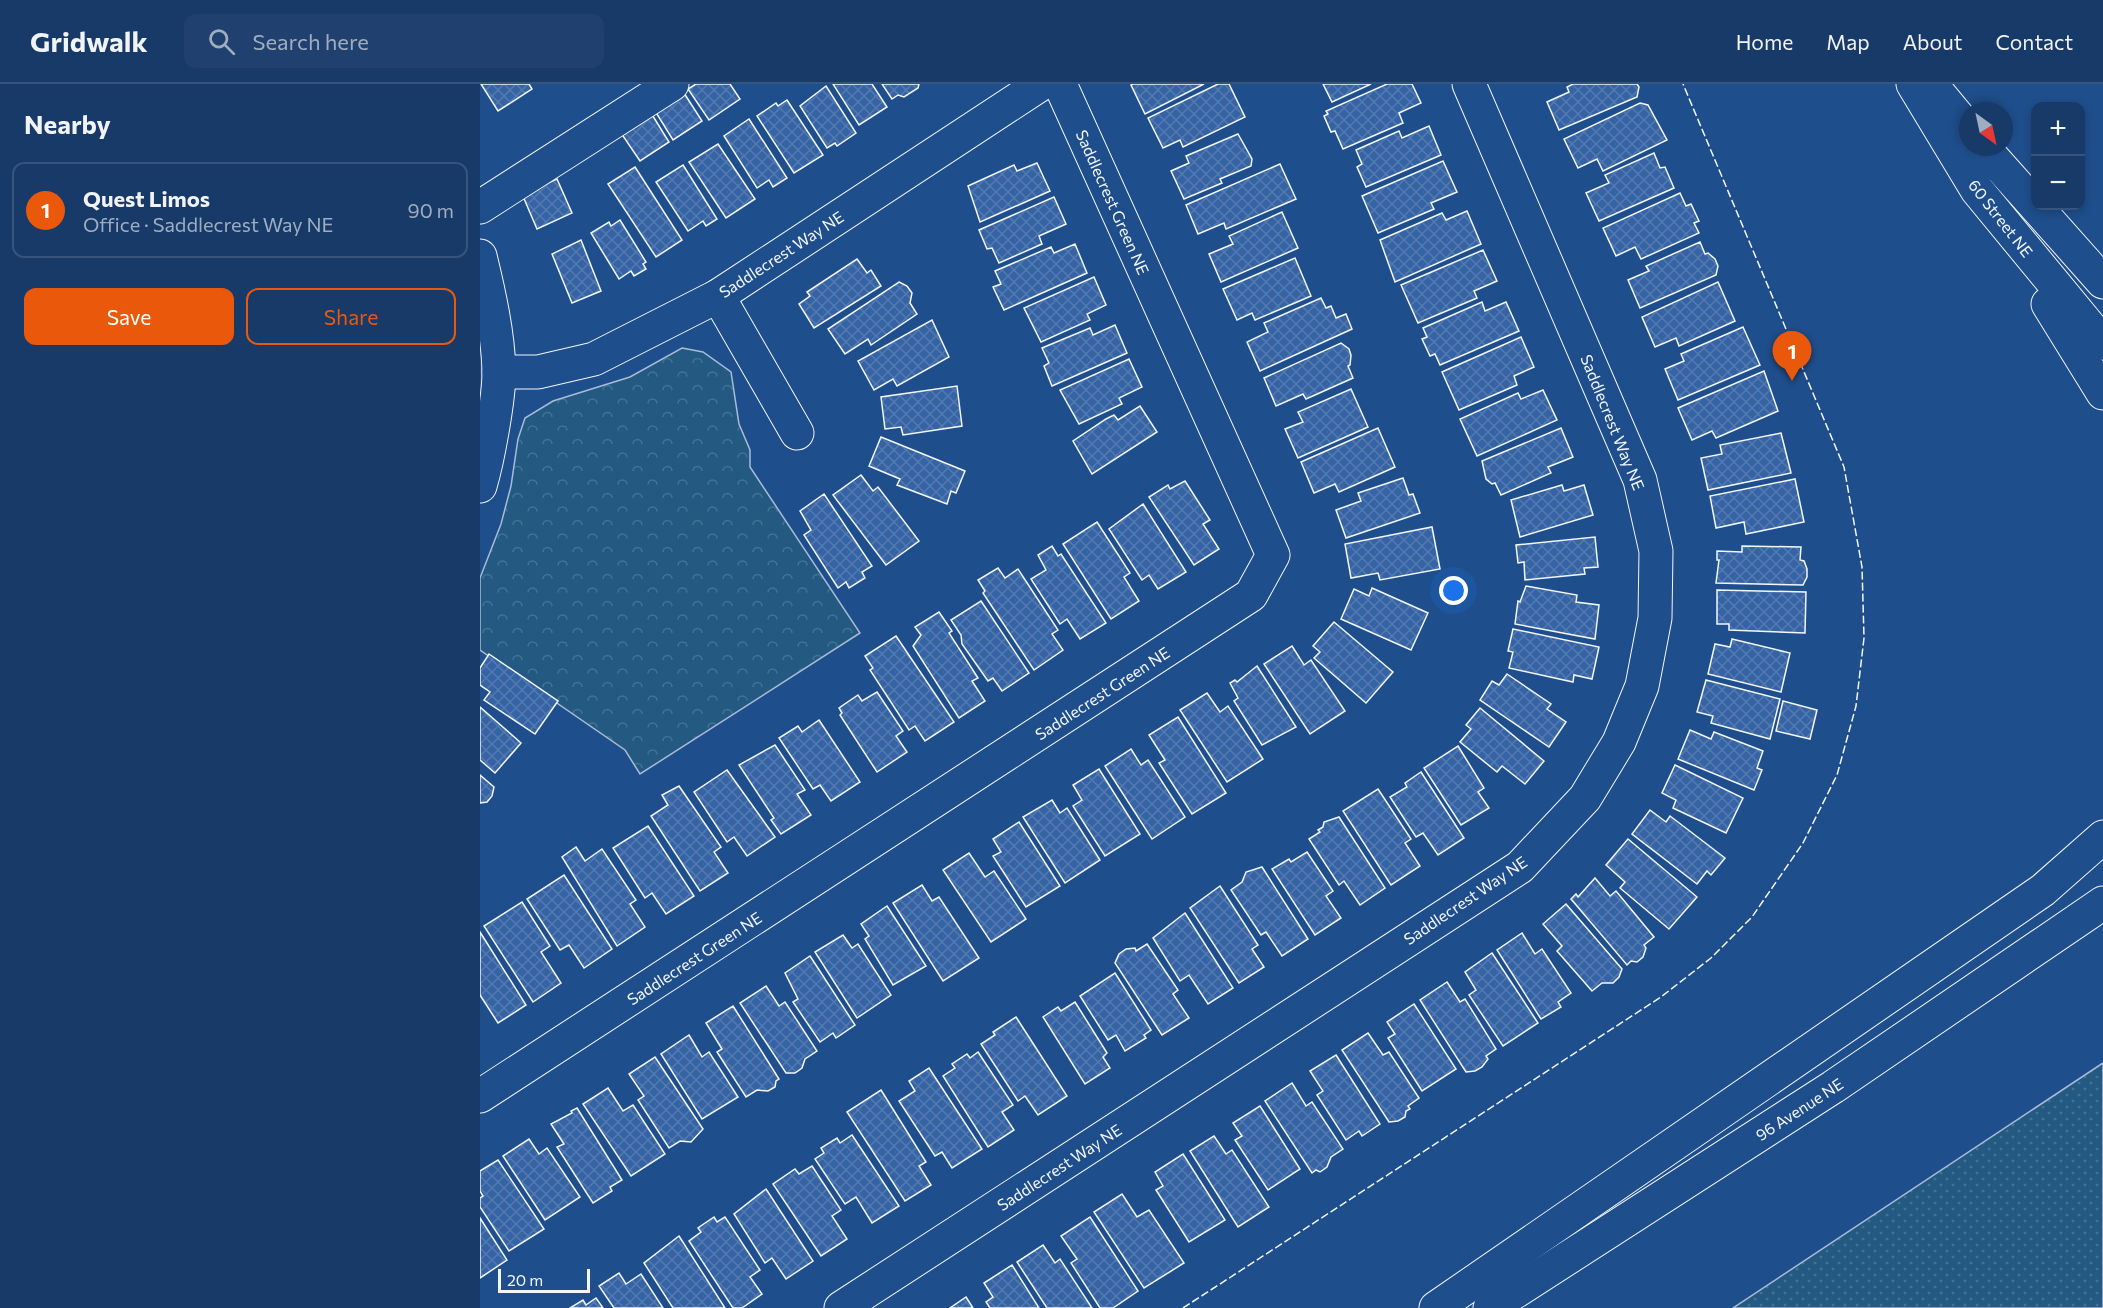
<!DOCTYPE html>
<html lang="en">
<head>
<meta charset="utf-8">
<style>
	:root { --surface:#173a69; --page:#20416f; --text:#f1f3f6; --muted:#9eadc0; --line:#36547d; --accent:#ea580c }
	body { margin:0; font-family:Commissioner,sans-serif; background:var(--page); color:var(--text) }
	.controls { position:absolute; right:18px; top:18px; display:grid; overflow:hidden; border-radius:12px; box-shadow:0 3px 9px #0003 }
	.controls button { width:54px; height:54px; display:grid; place-items:center; padding:0; border:0; border-bottom:2px solid var(--line); background:var(--surface); color:var(--text); font:30px sans-serif }
	.compass { position:absolute; left:1479px; top:18px; width:54px; height:54px; border-radius:50%; background:var(--surface); box-shadow:0 3px 9px #0003; rotate:147deg }
	.scale { position:absolute; left:18px; bottom:15px; width:92px; box-sizing:border-box; padding-left:6px; border:3px solid #f2f6ff; border-top:0; font-size:16px; line-height:21px; white-space:nowrap; color:#f2f6ff; -webkit-text-stroke:4px #1f4e8c; paint-order:stroke }
	.you { position:absolute; left:974px; top:507px; width:21px; height:21px; margin:-15px; border:4px solid #fff; border-radius:50%; background:#1a73e8; box-shadow:0 0 0 9px #1a73e833 }
	.badge { display:grid; place-items:center; width:39px; height:39px; border-radius:50%; background:var(--accent); color:#fff; font-size:20px; font-weight:700 }
	.pin { position:absolute; translate:-50% -50px; filter:drop-shadow(0 2px 3px #0008) }
	.pin::after { content:''; position:absolute; top:32px; width:21px; height:18px; background:inherit; clip-path:polygon(0 0,100% 0,50% 100%) }
	.list { margin:0; padding:0; list-style:none }
	h2 { display:flex; justify-content:space-between; align-items:center; height:78px; margin:0; padding:0 24px; font-size:26px }
	h2 small { font-size:20px; font-weight:400; color:var(--muted) }
	.list li { display:grid; grid-template-columns:39px 1fr auto; gap:18px; align-items:center; box-sizing:border-box; height:96px; margin:0 12px 12px; padding:0 12px; border:2px solid var(--line); border-radius:12px }
	.list b { display:block; font-size:22px; white-space:nowrap }
	.list p { margin:0; font-size:20px; white-space:nowrap; color:var(--muted) }
	.list em { font-size:20px; font-style:normal; color:var(--muted) }
	.actions { display:flex; gap:12px; padding:18px 24px }
	.actions a { flex:1; padding:14px 0; border:2px solid var(--accent); border-radius:12px; text-align:center; font-size:21px; color:var(--accent) }
	.actions .main { background:var(--accent); color:#fff }
	.icon { flex:none; width:33px; height:33px; fill:none; stroke:currentColor; stroke-width:2; stroke-linecap:round; stroke-linejoin:round }
	.map { position:relative; flex:none; width:1623px; height:1224px; overflow:hidden }
	header { display:flex; align-items:center; gap:36px; box-sizing:border-box; height:84px; padding:0 30px; background:var(--surface); border-bottom:2px solid var(--line) }
	header strong { font-size:28px }
	nav { display:flex; gap:33px; margin-inline-start:auto; font-size:21px }
	.search { width:420px; height:54px; background:var(--page); display:flex; align-items:center; gap:15px; box-sizing:border-box; padding:0 21px; border-radius:12px; color:var(--muted); font-size:22px }
	main { display:flex }
	aside { flex:1; background:var(--surface) }
	.map>svg:first-child { display:block }
	.grass { fill:url(#grass-dots); stroke:#a8bbd7; stroke-width:1.5 }
	.park { fill:url(#park-crowns); stroke:#a8bbd7; stroke-width:1.5 }
	.building { fill:url(#building-cross-hatch); stroke:#f2f6ff; stroke-width:1.5 }
	.lines { fill:none; stroke-linecap:round; stroke-linejoin:round }
	.minor-casing { stroke:#f2f6ff; stroke-width:35 }
	.major-casing { stroke:#f2f6ff; stroke-width:35 }
	.minor { stroke:#1f4e8c; stroke-width:33 }
	.major { stroke:#1f4e8c; stroke-width:33 }
	.fence { stroke:#f2f6ff; stroke-width:1.5; stroke-dasharray:8 3; stroke-linecap:butt }
	.labels { text-anchor:middle; dominant-baseline:central; stroke-width:4.5; stroke-linejoin:round; paint-order:stroke }
	.street-label { font-size:16px; fill:#f2f6ff; stroke:#1f4e8c }
</style>
</head>
<body>
<header>
<strong>Gridwalk</strong>
<div class="search"><svg class="icon" aria-label="search" viewBox="0 0 24 24"><circle cx="10" cy="10" r="6"/><path d="M15 15l6 6"/></svg>Search here</div>
<nav><a>Home</a><a>Map</a><a>About</a><a>Contact</a></nav>
</header>
<main>
<aside>
<h2>Nearby<small></small></h2>
<ul class="list">
<li><span class="badge">1</span><div><b>Quest Limos</b><p>Office · Saddlecrest Way NE</p></div><em>90 m</em></li>
</ul>
<div class="actions"><a class="main">Save</a><a>Share</a></div>
</aside>
<div class="map">
<svg width="1623" height="1224" viewBox="0 0 1623 1224">
	<defs>
		<pattern id="grass-dots" width="8" height="8" patternUnits="userSpaceOnUse" patternTransform="scale(1.5)"><rect width="8" height="8" fill="#245a82"/><path d="M2 2h.1M6 6h.1" fill="none" stroke="#447295" stroke-width="1.8" stroke-linecap="round"/></pattern>
		<pattern id="park-crowns" width="20" height="18" patternUnits="userSpaceOnUse" patternTransform="scale(1.5)"><rect width="20" height="18" fill="#245a82"/><path d="M2 6a3 3 0 1 1 6 0M12 15a3 3 0 1 1 6 0" fill="none" stroke="#447295"/></pattern>
		<pattern id="building-cross-hatch" width="8" height="8" patternUnits="userSpaceOnUse" patternTransform="scale(1.5)"><rect width="8" height="8" fill="#3563a3"/><path d="M0 0l8 8M0 8l8-8" fill="none" stroke="#537ab1"/></pattern>
	</defs>
	<rect width="100%" height="100%" fill="#1f4e8c"/>
	<polygon class="grass" points="1623,979 1623,1224 1253,1224"/>
	<polygon class="park" points="202,264 223,268 251,288 259,340 270,366 270,383 380,549 160,690 145,666 0,566 0,494 21,440 31,402 38,355 45,334 73,317 150,293"/>
	<g class="building">
		<polygon points="1,0 49,0 52,5 18,27"/>
		<polygon points="216,0 250,0 260,15 229,36 208,5"/>
		<polygon points="353,0 392,0 407,23 379,41"/>
		<polygon points="402,0 439,0 438,4 424,13 418,11 412,15"/>
		<polygon points="653,0 724,0 665,30 651,1"/>
		<polygon points="738,0 749,0 765,33 703,63 700,56 683,64 668,34"/>
		<polygon points="843,0 891,0 852,18"/>
		<polygon points="907,0 932,0 941,19 919,29 923,39 863,65 855,47 851,48 844,32 848,30 846,27"/>
		<polygon points="1093,0 1157,0 1159,3 1157,13 1079,46 1067,18 1089,8 1087,3"/>
		<polygon points="346,2 376,49 357,62 355,59 347,64 320,22"/>
		<polygon points="204,9 222,37 193,56 175,27"/>
		<polygon points="307,16 343,71 314,89 277,32 296,19 298,22"/>
		<polygon points="1160,19 1168,21 1187,56 1123,87 1117,75 1098,84 1084,55"/>
		<polygon points="171,29 189,58 160,77 141,49"/>
		<polygon points="269,35 307,94 293,103 289,96 277,104 244,52"/>
		<polygon points="949,42 961,71 886,103 877,83 882,80 876,66 919,47 922,54"/>
		<polygon points="758,50 772,75 771,82 740,95 742,99 704,115 691,87 709,79 706,72"/>
		<polygon points="238,60 275,115 246,134 209,78"/>
		<polygon points="1174,69 1180,84 1185,83 1194,104 1119,137 1106,109 1129,99 1125,91"/>
		<polygon points="963,77 977,108 951,119 954,125 898,149 882,112"/>
		<polygon points="557,79 570,107 500,138 488,102 534,81 537,87"/>
		<polygon points="800,80 816,115 746,145 744,139 718,150 706,121"/>
		<polygon points="203,81 237,135 226,142 223,137 208,147 176,98"/>
		<polygon points="155,83 202,156 176,173 128,100"/>
		<polygon points="77,95 92,129 57,145 42,110"/>
		<polygon points="1200,109 1206,122 1211,120 1219,137 1214,139 1219,149 1161,175 1155,163 1136,172 1123,144"/>
		<polygon points="574,113 586,140 559,152 562,160 519,179 512,164 507,165 499,146"/>
		<polygon points="987,127 1001,160 915,198 900,156 962,129 966,136"/>
		<polygon points="802,128 818,164 741,198 729,170 753,160 749,152"/>
		<polygon points="140,136 166,178 163,180 166,185 154,192 151,187 139,195 111,149 129,138 131,142"/>
		<polygon points="101,156 121,207 92,219 72,170"/>
		<polygon points="1220,158 1225,170 1228,169 1235,175 1238,182 1236,191 1160,224 1148,196 1169,187 1166,182"/>
		<polygon points="595,160 607,189 524,226 513,203 521,200 515,187 571,163 574,169"/>
		<polygon points="1003,166 1017,197 994,207 997,214 938,239 921,201"/>
		<polygon points="815,174 831,212 775,236 772,229 757,236 743,205"/>
		<polygon points="377,175 387,189 391,186 401,202 334,244 319,220 330,212 327,208"/>
		<polygon points="614,193 626,221 607,230 610,236 561,258 544,224"/>
		<polygon points="419,198 427,202 432,209 430,219 437,230 391,261 388,255 365,270 348,245"/>
		<polygon points="1238,198 1255,237 1199,262 1196,254 1175,263 1162,233"/>
		<polygon points="841,214 846,224 851,222 856,234 866,230 872,245 780,287 767,258 788,248 784,239"/>
		<polygon points="1002,218 1005,227 1026,218 1039,247 960,281 955,270 950,272 942,255 947,253 943,244"/>
		<polygon points="452,236 469,273 417,302 413,295 394,306 378,277"/>
		<polygon points="635,241 647,269 572,302 564,282 569,279 562,264 610,244 613,251"/>
		<polygon points="1263,243 1280,281 1198,316 1185,285 1204,277 1201,270"/>
		<polygon points="1041,253 1054,283 1034,292 1037,301 979,326 962,288"/>
		<polygon points="861,259 869,265 871,271 870,281 868,282 873,294 826,315 823,310 796,322 784,294"/>
		<polygon points="649,275 662,303 639,314 642,320 599,340 580,306"/>
		<polygon points="1284,287 1298,327 1236,354 1232,347 1212,356 1198,324"/>
		<polygon points="477,302 482,342 423,351 421,343 405,345 401,313"/>
		<polygon points="871,305 888,343 818,374 805,345 823,338 818,328"/>
		<polygon points="1063,306 1077,336 997,372 980,335 1038,309 1041,315"/>
		<polygon points="660,322 677,348 612,390 593,357 626,335 634,331 638,336"/>
		<polygon points="898,344 915,383 859,408 855,400 834,409 821,378"/>
		<polygon points="1081,344 1093,373 1068,383 1071,389 1021,411 1015,399 1012,400 1006,395 1002,377"/>
		<polygon points="1301,349 1311,389 1228,406 1221,374 1242,370 1240,361"/>
		<polygon points="401,353 485,387 476,409 471,407 467,420 417,401 420,395 389,382"/>
		<polygon points="381,391 393,407 398,403 439,457 406,481 353,411"/>
		<polygon points="923,394 929,411 933,410 940,429 866,454 856,426 881,417 878,409"/>
		<polygon points="1315,395 1324,438 1266,450 1264,438 1236,444 1230,412"/>
		<polygon points="705,397 730,436 723,440 739,465 714,481 669,413 688,401 690,405"/>
		<polygon points="1082,401 1084,407 1104,401 1113,431 1040,453 1031,416"/>
		<polygon points="344,410 392,482 382,488 385,494 369,504 366,498 358,504 324,451 331,446 320,427"/>
		<polygon points="663,420 706,488 678,505 669,491 662,496 629,445"/>
		<polygon points="617,438 650,489 644,493 659,517 631,535 583,460"/>
		<polygon points="952,443 960,485 900,496 898,489 871,494 865,460"/>
		<polygon points="1115,453 1118,483 1104,484 1105,490 1045,496 1044,478 1038,479 1036,461"/>
		<polygon points="572,462 578,472 581,470 626,539 600,555 587,535 580,540 551,495 566,486 558,471"/>
		<polygon points="1262,462 1321,463 1320,476 1324,477 1327,485 1327,493 1323,501 1236,499 1239,476 1237,476 1237,467 1262,468"/>
		<polygon points="518,484 525,494 538,485 578,546 572,550 583,566 554,586 503,509 505,507 498,496"/>
		<polygon points="1046,502 1097,511 1096,518 1119,521 1115,555 1035,540 1038,517 1040,518"/>
		<polygon points="892,504 948,529 931,566 861,535 874,505 889,512"/>
		<polygon points="1237,506 1326,508 1325,549 1249,546 1249,540 1237,540"/>
		<polygon points="501,517 549,589 522,607 513,594 508,597 482,560 481,551 471,536"/>
		<polygon points="459,528 472,547 469,549 498,594 492,597 505,617 479,634 433,562 441,551 435,543"/>
		<polygon points="854,538 913,588 886,619 834,574 840,568 833,562"/>
		<polygon points="1033,545 1119,563 1112,595 1094,591 1093,598 1029,584 1033,568 1028,567"/>
		<polygon points="416,552 474,638 445,657 435,642 429,646 390,586 393,584 385,572"/>
		<polygon points="1252,555 1310,569 1301,608 1228,590 1235,560 1250,563"/>
		<polygon points="812,562 824,581 831,576 865,627 830,650 784,580"/>
		<polygon points="9,570 78,617 55,650 4,616 10,608 0,601 0,584"/>
		<polygon points="777,582 816,643 782,661 754,617 758,614 750,599 755,596 757,598"/>
		<polygon points="1027,590 1071,620 1067,625 1086,638 1069,663 1000,616 1012,597 1019,601"/>
		<polygon points="1226,596 1300,615 1290,655 1231,639 1233,632 1217,628"/>
		<polygon points="397,608 423,647 416,652 427,668 397,688 360,631 362,629 359,624 378,611 382,617"/>
		<polygon points="727,609 740,628 748,622 783,675 747,698 700,626"/>
		<polygon points="1303,617 1337,626 1330,655 1296,647"/>
		<polygon points="0,623 41,659 15,689 0,676"/>
		<polygon points="1000,624 1064,677 1045,700 1022,682 1017,688 980,658 991,645 986,641"/>
		<polygon points="698,633 746,709 712,730 679,679 685,676 669,651"/>
		<polygon points="339,636 380,698 351,717 340,701 333,705 299,654 318,642 322,648"/>
		<polygon points="1210,646 1231,655 1234,648 1283,667 1277,684 1282,686 1274,706 1198,675"/>
		<polygon points="295,661 325,706 317,710 331,731 301,750 291,736 294,734 259,681"/>
		<polygon points="978,662 1004,704 998,708 1009,724 981,741 944,684"/>
		<polygon points="651,665 661,681 668,676 705,733 672,755 625,682"/>
		<polygon points="1195,681 1263,714 1246,749 1193,724 1196,716 1182,709"/>
		<polygon points="619,685 660,750 625,772 593,722 602,716 593,701"/>
		<polygon points="247,686 295,753 267,772 254,753 247,758 214,708"/>
		<polygon points="941,688 984,754 958,771 943,749 936,753 910,713 927,703 925,699"/>
		<polygon points="0,691 14,703 12,712 7,718 0,719"/>
		<polygon points="199,702 241,763 234,768 248,789 220,807 171,732 188,721 182,711"/>
		<polygon points="898,705 931,755 925,759 940,782 911,801 863,727"/>
		<polygon points="572,716 580,729 587,724 620,776 585,799 543,733"/>
		<polygon points="1170,726 1186,738 1190,732 1245,774 1231,791 1227,787 1217,800 1152,750"/>
		<polygon points="859,733 905,804 880,821 864,797 859,801 829,755 840,748 838,746 843,743 844,738"/>
		<polygon points="539,738 580,802 546,823 513,772 521,768 513,755"/>
		<polygon points="168,742 214,812 186,830 172,809 165,814 133,764"/>
		<polygon points="1148,755 1217,813 1189,845 1140,804 1145,798 1126,781"/>
		<polygon points="96,763 105,777 122,765 156,816 150,820 165,843 137,862 82,773"/>
		<polygon points="827,768 853,807 846,812 861,834 835,851 792,785 809,775 811,778"/>
		<polygon points="489,769 505,793 514,787 546,835 511,858 463,786"/>
		<polygon points="782,783 828,855 802,872 786,848 781,851 751,806 762,798 766,788"/>
		<polygon points="84,791 132,865 104,884 89,861 80,866 47,815"/>
		<polygon points="1115,794 1130,812 1136,807 1174,853 1164,861 1166,864 1163,873 1157,878 1151,877 1147,881 1091,815 1096,810 1098,813"/>
		<polygon points="442,801 452,817 459,813 499,874 463,897 413,819"/>
		<polygon points="740,802 778,861 772,865 784,883 759,899 710,824"/>
		<polygon points="42,818 70,862 61,868 81,899 53,918 4,842"/>
		<polygon points="1086,820 1142,885 1139,893 1133,899 1122,899 1112,907 1077,867 1082,862 1063,840"/>
		<polygon points="407,822 446,882 413,901 385,855 389,852 381,840"/>
		<polygon points="705,829 753,904 728,920 709,891 700,897 673,854"/>
		<polygon points="0,848 46,921 18,939 0,911"/>
		<polygon points="1042,849 1055,870 1062,865 1091,909 1078,918 1081,923 1061,935 1017,866"/>
		<polygon points="363,851 372,864 378,860 411,911 377,934 335,868"/>
		<polygon points="667,860 698,906 693,910 709,934 682,951 635,879 639,870 646,865 655,864 656,867"/>
		<polygon points="1012,869 1058,939 1023,962 989,911 996,906 985,888"/>
		<polygon points="330,872 375,941 356,954 353,949 340,958 313,918 318,915 305,889"/>
		<polygon points="635,889 671,946 664,951 666,954 645,967 636,951 628,956 600,912"/>
		<polygon points="967,898 980,918 985,915 1016,965 1006,972 1008,975 1002,983 995,987 986,988 940,916"/>
		<polygon points="286,902 299,922 305,918 337,967 325,975 322,984 315,989 306,989 260,919"/>
		<polygon points="595,918 627,969 623,973 630,984 605,1000 563,933 578,923 581,927"/>
		<polygon points="934,920 976,985 942,1007 908,954 915,950 907,938"/>
		<polygon points="253,922 299,995 296,997 295,1003 288,1007 277,1006 266,1013 237,968 242,965 226,939"/>
		<polygon points="536,933 587,1012 558,1031 545,1012 538,1017 501,960 515,951 513,948"/>
		<polygon points="888,949 903,971 909,968 939,1014 928,1022 930,1025 926,1027 925,1033 918,1037 909,1038 862,966"/>
		<polygon points="209,951 222,973 229,968 258,1013 222,1035 181,970"/>
		<polygon points="498,968 533,1021 522,1028 534,1046 508,1063 463,992 475,984 472,980 487,970 490,974"/>
		<polygon points="856,971 900,1040 882,1052 879,1047 866,1056 837,1011 843,1007 830,987"/>
		<polygon points="175,973 223,1045 211,1058 200,1057 189,1064 158,1016 164,1012 149,990"/>
		<polygon points="449,984 502,1065 472,1084 462,1068 455,1072 419,1017 435,1007 429,997"/>
		<polygon points="812,999 826,1022 832,1018 863,1065 851,1073 847,1083 840,1088 836,1086 832,1089 785,1017"/>
		<polygon points="128,1004 143,1027 153,1021 185,1070 151,1092 103,1020"/>
		<polygon points="401,1006 446,1078 439,1082 451,1101 425,1117 367,1028"/>
		<polygon points="780,1022 820,1085 788,1106 755,1056 762,1052 753,1039"/>
		<polygon points="97,1024 142,1096 130,1103 132,1107 113,1119 77,1063 84,1060 71,1040 92,1029 91,1027"/>
		<polygon points="372,1051 419,1122 392,1139 376,1113 365,1120 335,1075 344,1069 341,1064 357,1054 360,1059"/>
		<polygon points="734,1052 746,1070 752,1066 789,1123 758,1143 710,1067"/>
		<polygon points="49,1055 59,1070 67,1064 100,1113 65,1136 23,1072"/>
		<polygon points="703,1070 745,1136 709,1158 676,1106 683,1102 675,1088"/>
		<polygon points="18,1076 64,1145 29,1167 0,1123 0,1114 3,1112 0,1107 0,1087"/>
		<polygon points="332,1082 361,1126 352,1132 367,1155 341,1172 293,1100 315,1085 319,1090"/>
		<polygon points="286,1105 333,1177 306,1195 292,1174 285,1179 254,1130"/>
		<polygon points="642,1110 657,1133 669,1126 704,1179 664,1204 614,1128"/>
		<polygon points="234,1133 237,1138 245,1133 280,1186 270,1193 282,1210 262,1224 253,1224 209,1157 221,1148 218,1144"/>
		<polygon points="610,1133 658,1207 633,1224 620,1224 591,1179 597,1175 581,1152"/>
		<polygon points="0,1134 27,1176 0,1194"/>
		<polygon points="199,1152 245,1224 193,1224 164,1179"/>
		<polygon points="563,1161 575,1179 580,1175 612,1224 567,1224 537,1178"/>
		<polygon points="532,1181 559,1224 510,1224 506,1218 513,1213 504,1199"/>
		<polygon points="139,1189 146,1200 161,1190 183,1224 134,1224 119,1202"/>
		<polygon points="486,1213 493,1224 470,1224"/>
		<polygon points="116,1214 123,1224 90,1224 103,1216 106,1221"/>
	</g>
	<g class="lines">
		<defs>
			<g id="minor">
				<polyline points="0,123 192,0"/>
				<path d="M0,172c9,37 18,77 19,115 0,28 -11,88 -19,115"/>
				<polyline points="238,212 317,349"/>
				<polyline points="19,288 58,288 114,275 238,212 561,0"/>
				<polyline points="0,1012 771,511 793,471 580,0"/>
				<polyline points="361,1224 1040,783 1105,714 1139,658 1162,602 1175,534 1176,467 1160,396 989,0"/>
			</g>
			<g id="major">
				<polyline points="1433,0 1497,106 1623,259"/>
				<polyline points="1455,5 1488,45"/>
				<polyline points="1503,63 1623,198"/>
				<polyline points="1568,220 1623,309"/>
				<polyline points="956,1224 1563,806 1623,753"/>
				<polyline points="1010,1224 1353,1003 1623,819"/>
			</g>
		</defs>
		<use href="#minor" class="minor-casing"/>
		<use href="#major" class="major-casing"/>
		<use href="#minor" class="minor"/>
		<use href="#major" class="major"/>
		<polyline class="fence" points="703,1224 1181,913 1231,874 1272,833 1323,759 1357,691 1376,622 1384,554 1382,483 1364,383 1203,0"/>
	</g>
	<g class="labels">
		<g class="street-label">
			<text transform="translate(633 118) rotate(66)">Saddlecrest Green NE</text>
			<text transform="translate(1521 134) rotate(52)">60 Street NE</text>
			<text transform="translate(301 170) rotate(-33)">Saddlecrest Way NE</text>
			<text transform="translate(1133 338) rotate(68)">Saddlecrest Way NE</text>
			<text transform="translate(622 609) rotate(-33)">Saddlecrest Green NE</text>
			<text transform="translate(985 816) rotate(-34)">Saddlecrest Way NE</text>
			<text transform="translate(214 874) rotate(-33)">Saddlecrest Green NE</text>
			<text transform="translate(1319 1025) rotate(-33)">96 Avenue NE</text>
			<text transform="translate(579 1083) rotate(-33)">Saddlecrest Way NE</text>
		</g>
	</g>
</svg>
<div class="controls">
<button>+</button>
<button>−</button>
</div>
<svg class="compass" viewBox="-18 -18 36 36"><path d="M0-13l5 13h-10z" fill="#e53935"/><path d="M0 13l5-13h-10z" fill="#9eadc0"/></svg>
<div class="scale">20 m</div>
<div class="you"></div>
<div class="pin badge" style="left:1312px;top:297px">1</div>
</div>
</main>
</body>
</html>
